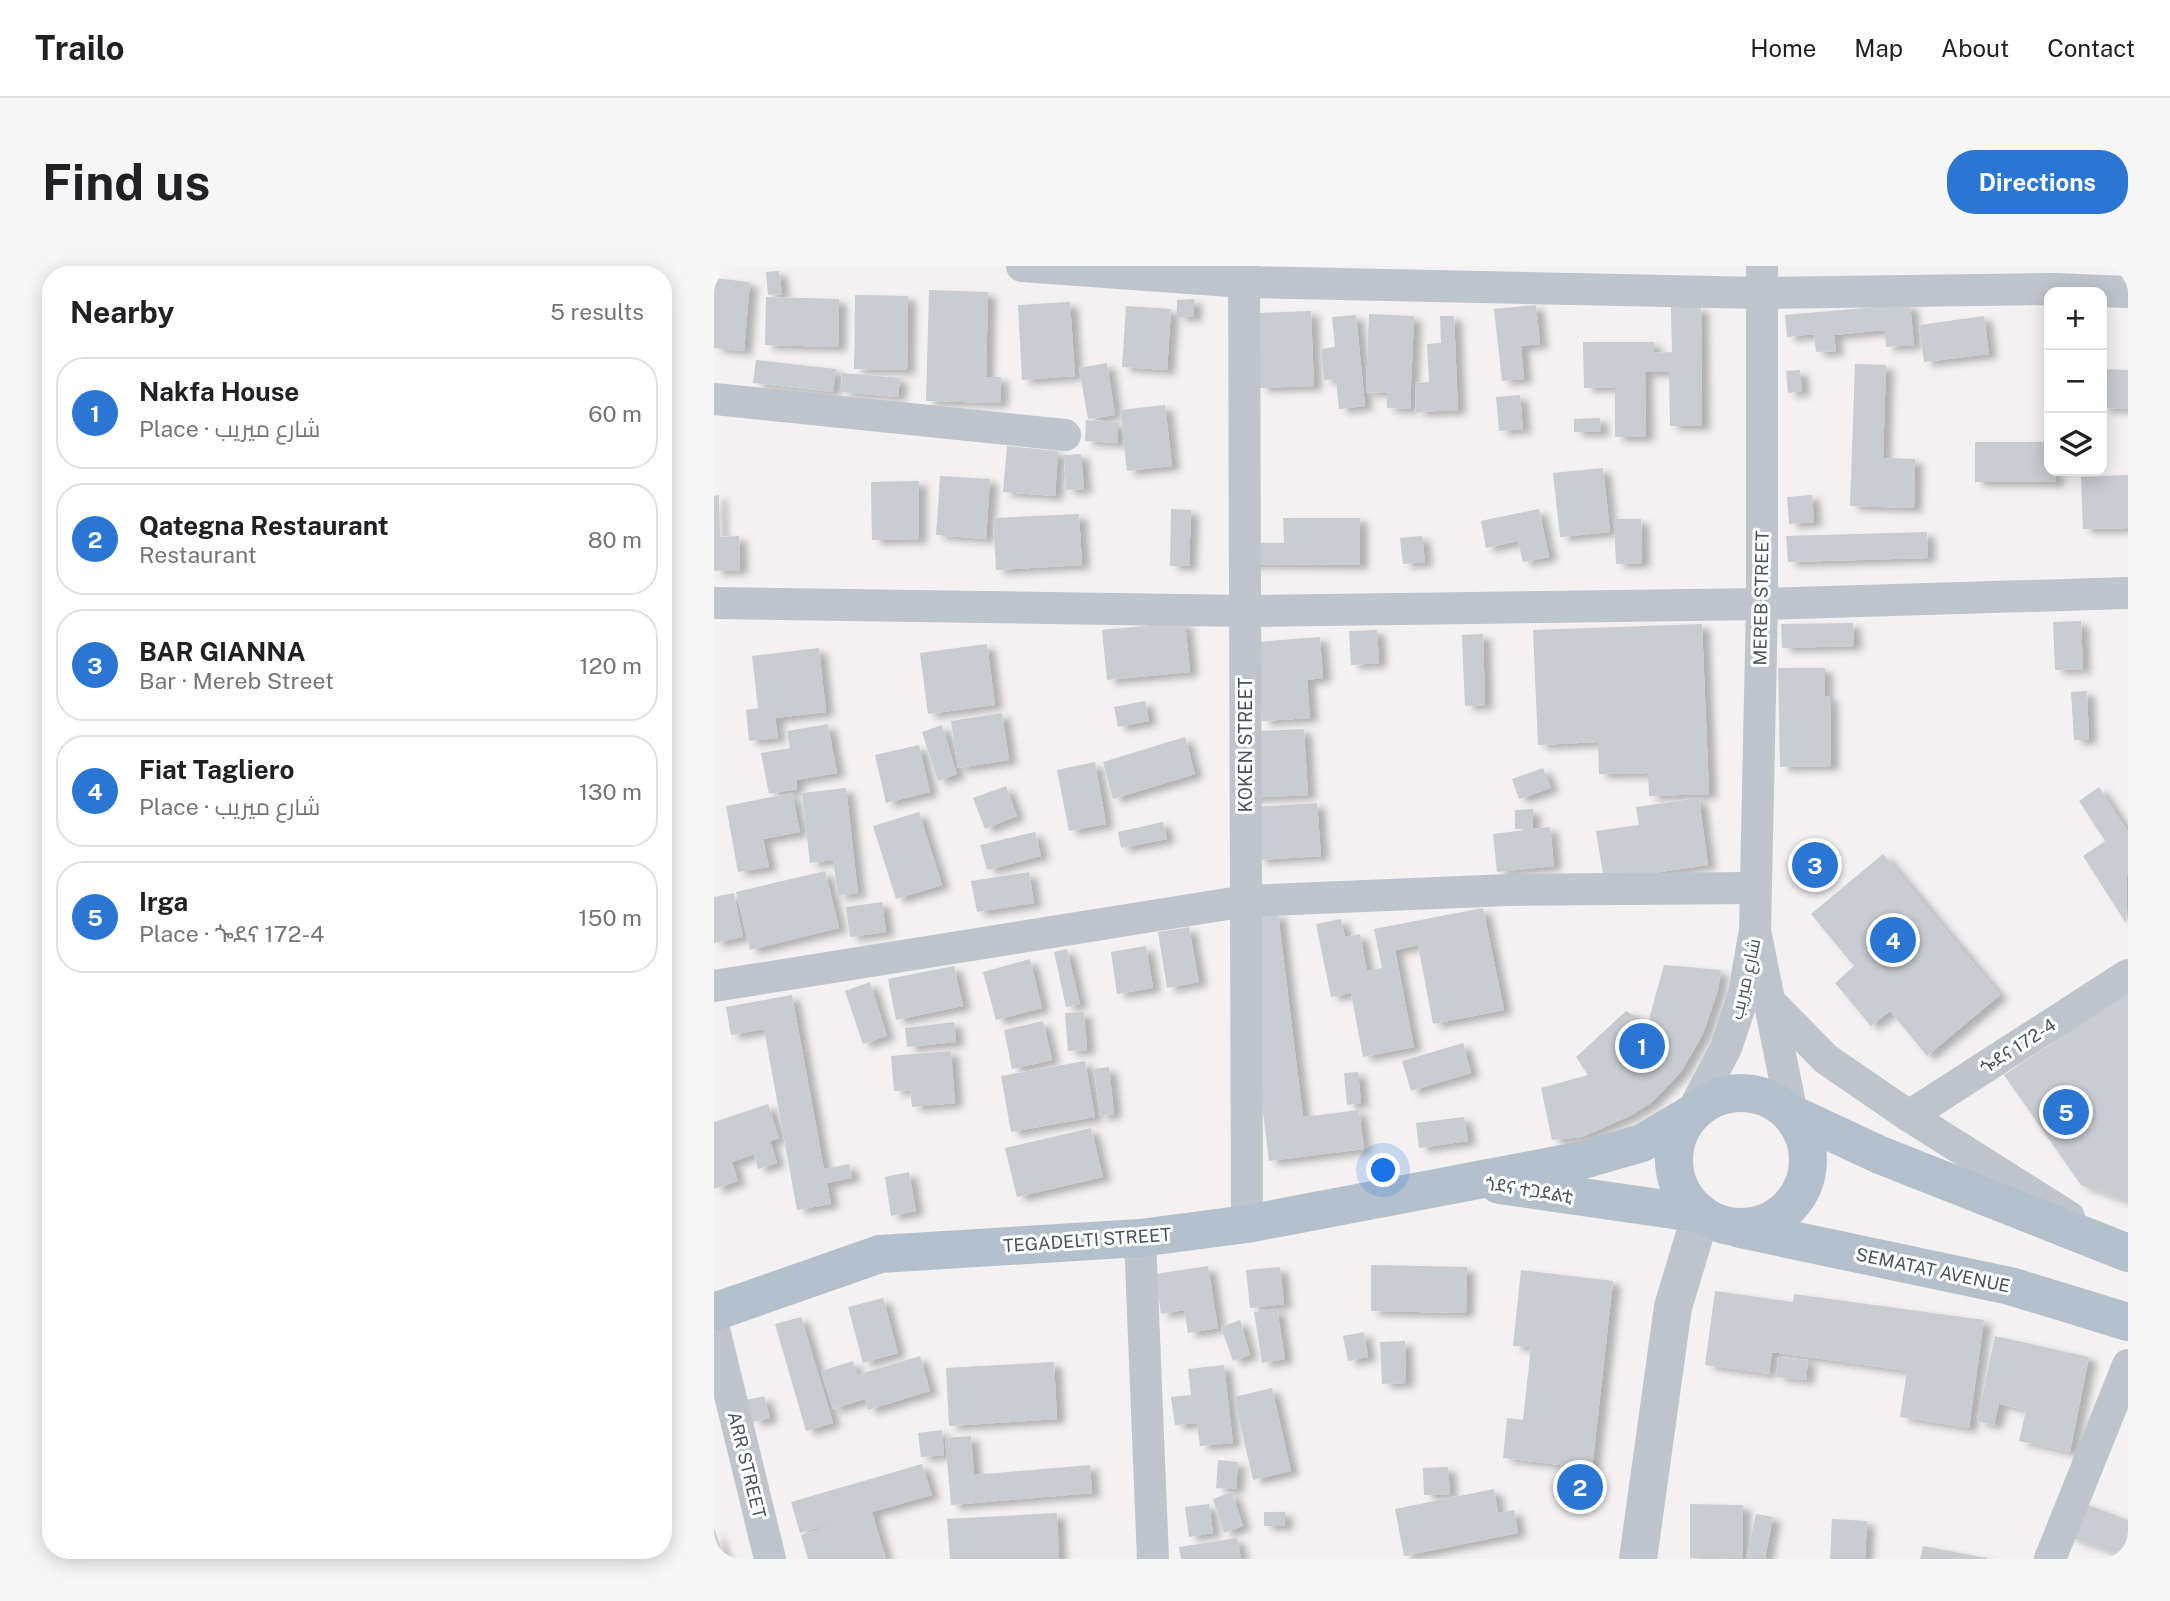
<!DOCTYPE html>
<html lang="en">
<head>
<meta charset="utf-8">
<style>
	:root { --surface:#fff; --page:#f6f6f6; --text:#202124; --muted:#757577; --line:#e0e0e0; --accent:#2b75d3 }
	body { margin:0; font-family:"Public Sans",Cairo,"Noto Sans Ethiopic",sans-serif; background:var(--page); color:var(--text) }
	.controls { position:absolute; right:21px; top:21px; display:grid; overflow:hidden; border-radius:14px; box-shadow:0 4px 18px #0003 }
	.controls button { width:63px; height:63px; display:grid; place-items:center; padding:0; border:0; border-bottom:2px solid var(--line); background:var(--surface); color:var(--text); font:35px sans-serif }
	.you { position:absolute; left:670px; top:905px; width:24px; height:24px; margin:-18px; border:5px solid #fff; border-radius:50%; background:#1a73e8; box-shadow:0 0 0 10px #1a73e833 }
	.badge { display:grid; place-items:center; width:46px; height:46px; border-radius:50%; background:var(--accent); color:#fff; font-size:23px; font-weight:700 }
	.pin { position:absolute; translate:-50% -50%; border:4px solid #fff; box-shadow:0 2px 7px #0006 }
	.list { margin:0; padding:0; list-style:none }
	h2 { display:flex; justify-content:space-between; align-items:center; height:91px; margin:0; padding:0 28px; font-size:30px }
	h2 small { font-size:23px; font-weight:400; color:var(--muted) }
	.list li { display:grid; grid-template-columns:46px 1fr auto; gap:21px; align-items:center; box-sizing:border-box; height:112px; margin:0 14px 14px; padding:0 14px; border:2px solid var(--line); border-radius:28px }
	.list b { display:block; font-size:26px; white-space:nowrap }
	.list p { margin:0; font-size:23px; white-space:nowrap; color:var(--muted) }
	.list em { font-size:23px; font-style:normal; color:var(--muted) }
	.icon { flex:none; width:38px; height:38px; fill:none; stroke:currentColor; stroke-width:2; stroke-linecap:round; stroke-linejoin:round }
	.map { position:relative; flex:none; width:1414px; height:1293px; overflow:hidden; border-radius:28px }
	header { display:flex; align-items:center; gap:42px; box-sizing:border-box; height:98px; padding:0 35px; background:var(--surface); border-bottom:2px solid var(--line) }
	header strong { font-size:33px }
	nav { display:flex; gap:38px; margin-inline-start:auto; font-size:24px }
	.intro { display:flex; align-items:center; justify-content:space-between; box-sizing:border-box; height:168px; padding:0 42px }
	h1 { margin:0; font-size:49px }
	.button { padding:18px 32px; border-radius:28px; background:var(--accent); color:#fff; font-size:24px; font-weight:700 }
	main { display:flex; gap:42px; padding:0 42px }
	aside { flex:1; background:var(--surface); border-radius:28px; box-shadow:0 4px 18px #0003 }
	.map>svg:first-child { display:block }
	.building { fill:#c9ccd0; filter:url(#shadow) }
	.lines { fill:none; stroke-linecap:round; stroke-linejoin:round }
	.minor { stroke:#bec5cc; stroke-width:32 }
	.tertiary { stroke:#bec5cc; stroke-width:38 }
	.primary { stroke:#b4c1cd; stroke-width:38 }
	.labels { text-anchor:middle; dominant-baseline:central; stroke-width:6; stroke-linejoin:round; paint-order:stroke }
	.street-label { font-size:18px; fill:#4b545d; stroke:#fff }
</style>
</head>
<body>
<header>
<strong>Trailo</strong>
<nav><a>Home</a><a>Map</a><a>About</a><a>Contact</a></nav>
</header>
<div class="intro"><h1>Find us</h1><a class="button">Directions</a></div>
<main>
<aside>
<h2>Nearby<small>5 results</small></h2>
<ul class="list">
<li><span class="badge">1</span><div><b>Nakfa House</b><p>Place · شارع ميريب</p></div><em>60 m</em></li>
<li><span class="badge">2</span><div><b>Qategna Restaurant</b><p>Restaurant</p></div><em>80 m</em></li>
<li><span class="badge">3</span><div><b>BAR GIANNA</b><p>Bar · Mereb Street</p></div><em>120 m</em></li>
<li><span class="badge">4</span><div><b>Fiat Tagliero</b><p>Place · شارع ميريب</p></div><em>130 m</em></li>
<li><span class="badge">5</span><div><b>Irga</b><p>Place · ጐደና 172-4</p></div><em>150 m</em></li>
</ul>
</aside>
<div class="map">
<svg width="1414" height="1293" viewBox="0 0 1414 1293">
	<defs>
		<filter id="shadow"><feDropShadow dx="8" dy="4.5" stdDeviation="3.5" flood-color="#0004"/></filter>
	</defs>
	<rect width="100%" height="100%" fill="#f3f1f1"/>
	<g class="building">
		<polygon points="65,5 68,28 54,29 52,6"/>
		<polygon points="0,12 36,16 30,85 0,82"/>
		<polygon points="215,24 274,26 272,111 287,111 286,137 212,135"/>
		<polygon points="141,29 194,30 193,104 140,103"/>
		<polygon points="52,31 125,33 124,81 51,79"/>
		<polygon points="480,33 480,51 463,51 463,34"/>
		<polygon points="356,36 361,110 308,114 304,39"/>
		<polygon points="1196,38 1200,79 1172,81 1171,64 1120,69 1122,85 1102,86 1100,68 1073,71 1071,49"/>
		<polygon points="822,39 826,78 807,80 810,113 788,115 780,43"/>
		<polygon points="412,40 457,43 453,104 408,101"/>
		<polygon points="957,40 987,41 988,160 956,160 955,106 931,106 932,171 901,171 901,121 870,122 869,76 940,76 940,87 958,86"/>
		<polygon points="597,45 600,120 546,122 543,47"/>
		<polygon points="655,48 700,50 696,143 673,142 673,127 652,126"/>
		<polygon points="642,49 651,140 625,143 622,113 610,114 607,83 621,81 618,51"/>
		<polygon points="726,50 740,50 744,144 702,146 701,117 715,116 713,78 727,77"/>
		<polygon points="1270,50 1275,88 1210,96 1205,59"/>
		<polygon points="42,94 122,103 119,126 39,117"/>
		<polygon points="393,97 401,149 374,153 365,102"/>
		<polygon points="1141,98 1172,99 1169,192 1201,193 1200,242 1136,240"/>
		<polygon points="1388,103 1414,104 1414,143 1388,142"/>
		<polygon points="1086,104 1088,125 1074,127 1072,105"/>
		<polygon points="128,107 186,112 184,131 127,126"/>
		<polygon points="806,129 809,163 785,165 782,131"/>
		<polygon points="451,139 458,200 413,205 406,144"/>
		<polygon points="886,152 887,166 860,166 860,153"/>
		<polygon points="372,154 404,156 404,177 371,175"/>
		<polygon points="1261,176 1335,176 1335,205 1342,205 1342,216 1261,216"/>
		<polygon points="293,180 344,185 341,230 289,226"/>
		<polygon points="367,188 370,223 352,224 350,189"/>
		<polygon points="889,202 896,266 846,271 839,207"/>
		<polygon points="1414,209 1414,262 1369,263 1367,211"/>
		<polygon points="226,210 276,213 272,273 222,269"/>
		<polygon points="205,215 205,273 158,274 157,216"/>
		<polygon points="5,229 6,271 25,270 26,304 0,305 0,230"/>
		<polygon points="1098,229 1100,256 1075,258 1073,231"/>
		<polygon points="457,243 477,244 475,300 456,300"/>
		<polygon points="825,243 835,291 809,296 804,275 772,282 767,255"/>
		<polygon points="365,248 368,299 282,304 279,252"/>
		<polygon points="569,252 646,252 646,299 529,298 529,277 570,277"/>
		<polygon points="900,253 927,253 928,297 902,298"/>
		<polygon points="1213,266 1214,292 1074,296 1072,270"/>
		<polygon points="708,270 711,296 689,298 686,272"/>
		<polygon points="1367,355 1369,403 1341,404 1339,356"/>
		<polygon points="471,356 476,406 393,414 388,364"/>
		<polygon points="1139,357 1140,380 1068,382 1067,358"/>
		<polygon points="988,358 995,528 935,530 934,507 885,508 884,476 824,479 819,364"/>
		<polygon points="663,364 665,397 637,399 635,365"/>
		<polygon points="769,368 771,439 751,440 748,369"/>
		<polygon points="606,371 609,412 593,414 596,452 548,455 542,376"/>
		<polygon points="273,378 281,439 214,448 206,387"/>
		<polygon points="105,382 112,446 61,452 64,472 35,475 32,444 44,442 38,390"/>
		<polygon points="1064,402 1111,402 1111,430 1116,431 1117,500 1066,501"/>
		<polygon points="1373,425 1375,474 1360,474 1357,426"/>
		<polygon points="431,435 435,455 404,461 400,441"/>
		<polygon points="288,447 295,494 244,502 237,455"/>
		<polygon points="114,458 123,507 82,514 83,523 55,528 47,487 76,482 73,465"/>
		<polygon points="228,459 243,508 224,515 208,466"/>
		<polygon points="590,463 594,529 529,532 526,466"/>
		<polygon points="471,471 481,508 399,533 389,496"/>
		<polygon points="205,479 216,526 172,537 161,489"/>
		<polygon points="381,496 392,558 355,565 343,504"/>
		<polygon points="829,502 837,522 805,533 798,513"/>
		<polygon points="292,520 303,550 271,563 259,532"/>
		<polygon points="1385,521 1414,566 1412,657 1369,590 1391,575 1365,535"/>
		<polygon points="132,522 144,627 124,630 119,594 96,597 88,527"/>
		<polygon points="78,527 86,566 49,573 55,601 24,606 12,540"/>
		<polygon points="985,532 994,599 890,614 882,565 925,559 922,541"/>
		<polygon points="603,537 607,590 544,594 540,541"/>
		<polygon points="819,543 819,563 801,563 801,544"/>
		<polygon points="205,546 228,619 182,633 159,560"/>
		<polygon points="449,556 453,573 407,582 404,566"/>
		<polygon points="836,561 840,600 783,606 779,568"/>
		<polygon points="321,566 327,590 273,604 266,579"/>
		<polygon points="1169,588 1286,729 1213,790 1176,745 1157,760 1121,717 1140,700 1097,648"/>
		<polygon points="111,605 125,662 36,684 22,626"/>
		<polygon points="315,606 320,637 263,646 257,615"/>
		<polygon points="20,627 29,671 0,677 0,631"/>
		<polygon points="168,636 172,666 136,671 132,641"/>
		<polygon points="769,642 790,744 719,758 704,679 681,684 700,781 649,791 637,727 617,731 602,658 627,653 631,671 646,668 653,705 668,702 660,663"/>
		<polygon points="564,647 589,851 645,844 650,883 555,895 525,652"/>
		<polygon points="475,661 485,716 453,722 444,666"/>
		<polygon points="432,680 439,722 403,728 397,686"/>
		<polygon points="353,683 366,738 352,741 340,686"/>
		<polygon points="316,693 328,742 282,754 269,706"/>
		<polygon points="950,699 1007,704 1004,724 989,768 967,806 937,837 916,850 868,871 838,874 827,822 874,809 862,791 912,745 934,757"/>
		<polygon points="240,700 249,740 182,754 174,713"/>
		<polygon points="156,716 173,770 149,778 131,725"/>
		<polygon points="1414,726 1414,935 1367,919 1290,809"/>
		<polygon points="78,729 110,903 135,898 138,912 113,917 117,938 83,944 50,763 17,769 12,741"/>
		<polygon points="370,746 373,784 354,785 351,747"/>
		<polygon points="329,755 338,794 298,803 290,764"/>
		<polygon points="240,756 242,776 193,781 191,762"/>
		<polygon points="749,777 757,807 697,825 688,795"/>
		<polygon points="237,785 241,837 198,841 196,824 180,825 177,790"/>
		<polygon points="371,795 381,851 297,866 287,810"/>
		<polygon points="395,801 400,848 386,850 380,803"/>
		<polygon points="644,806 647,837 633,839 630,807"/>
		<polygon points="54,838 65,872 56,875 63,897 44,903 40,888 18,896 24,915 0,923 0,856"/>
		<polygon points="750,851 754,875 705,882 702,857"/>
		<polygon points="377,862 389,911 303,931 291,882"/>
		<polygon points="195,906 202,945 177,950 171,911"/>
		<polygon points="657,999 753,1001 752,1047 657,1045"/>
		<polygon points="494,1000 504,1062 474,1067 470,1044 447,1048 441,1008"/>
		<polygon points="566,1001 570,1038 536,1042 532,1004"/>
		<polygon points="807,1004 899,1015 878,1203 789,1192 793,1152 809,1154 817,1081 799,1080"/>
		<polygon points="1001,1025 1079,1036 1080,1028 1270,1054 1255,1162 1186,1151 1193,1105 1058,1086 1055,1108 991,1099"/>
		<polygon points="169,1032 184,1087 149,1097 134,1041"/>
		<polygon points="563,1043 571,1093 548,1097 540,1046"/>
		<polygon points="87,1051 119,1157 92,1165 61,1058"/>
		<polygon points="526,1054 536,1089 519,1095 507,1061"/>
		<polygon points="650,1066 654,1091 634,1095 629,1070"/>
		<polygon points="1281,1070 1375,1091 1356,1186 1305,1175 1312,1144 1285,1138 1280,1159 1263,1155"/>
		<polygon points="691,1075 692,1117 668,1118 666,1076"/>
		<polygon points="206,1090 216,1125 154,1144 151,1133 119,1143 107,1105 139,1095 143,1109"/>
		<polygon points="1064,1091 1094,1094 1092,1114 1062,1111"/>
		<polygon points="340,1096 343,1153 235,1160 232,1102"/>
		<polygon points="510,1099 519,1177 486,1180 483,1157 461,1159 457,1131 477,1129 474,1103"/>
		<polygon points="558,1122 577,1205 539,1214 520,1131"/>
		<polygon points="50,1130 56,1152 39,1156 33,1134"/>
		<polygon points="228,1164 230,1189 207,1191 204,1167"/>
		<polygon points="257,1170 260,1209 376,1199 378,1227 237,1239 231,1172"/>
		<polygon points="504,1194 524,1196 522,1223 502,1222"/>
		<polygon points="208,1198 218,1229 158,1246 172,1293 94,1293 87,1269 142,1251 86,1267 77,1236"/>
		<polygon points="734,1201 736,1228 710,1229 709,1202"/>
		<polygon points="780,1223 784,1247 800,1244 804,1267 690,1290 681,1243"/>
		<polygon points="518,1226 529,1260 510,1267 499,1233"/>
		<polygon points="1366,1236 1414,1254 1414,1292 1354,1270"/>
		<polygon points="495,1238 499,1267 475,1271 471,1241"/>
		<polygon points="976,1238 1029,1239 1029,1293 976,1292"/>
		<rect x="550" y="1246" width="21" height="14"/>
		<polygon points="343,1247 345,1293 236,1293 233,1253"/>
		<polygon points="1042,1248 1059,1251 1051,1293 1032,1293"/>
		<polygon points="1118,1253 1153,1255 1151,1293 1116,1293"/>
		<polygon points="0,1262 11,1293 0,1293"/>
		<polygon points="523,1272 527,1293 467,1293 465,1281"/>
		<polygon points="1209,1280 1273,1292 1272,1293 1206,1293"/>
	</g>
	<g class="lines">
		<g class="minor">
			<polyline points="308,0 530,16 1048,27 1341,23 1414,26"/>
			<polyline points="530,0 533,958"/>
			<polyline points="0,133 351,169"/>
			<polyline points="0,337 531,345 1048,338 1414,327"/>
			<polyline points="1041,664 1048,338 1048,0"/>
			<polyline points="0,720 532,635 794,624 1039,622"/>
			<polyline points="1055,735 1112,793 1195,850 1355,951"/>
			<polyline points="977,848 1012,782 1030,728 1041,664 1078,848"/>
			<polyline points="1195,850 1414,709"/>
			<polyline points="426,972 439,1293"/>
			<polyline points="0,1063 56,1293"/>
			<polyline points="1336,1293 1414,1099"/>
		</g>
		<polyline class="tertiary" points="924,1293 959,1041 987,948"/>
		<g class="primary">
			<circle cx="1027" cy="894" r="67"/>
			<polyline points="1078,848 1166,889 1414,987"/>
			<polyline points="785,919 987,948"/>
			<polyline points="1026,963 1296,1020 1414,1056"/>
			<polyline points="0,1046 166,988 426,972 533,958 869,894 928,877 977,848"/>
		</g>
	</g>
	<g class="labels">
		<g class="street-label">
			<text transform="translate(1047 332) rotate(-89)">MEREB STREET</text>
			<text transform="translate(531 479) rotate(-90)">KOKEN STREET</text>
			<text transform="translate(1031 713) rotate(-77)">شارع ميريب</text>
			<text transform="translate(1304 780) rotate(-33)">ጐደና 172-4</text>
			<text transform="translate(815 924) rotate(9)">ጎደና ተጋደልቲ</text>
			<text transform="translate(373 974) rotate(-4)">TEGADELTI STREET</text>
			<text transform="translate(1219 1004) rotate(12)">SEMATAT AVENUE</text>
			<text transform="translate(33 1199) rotate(76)">ARR STREET</text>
		</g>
	</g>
</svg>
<div class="controls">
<button>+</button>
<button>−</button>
<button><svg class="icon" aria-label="layers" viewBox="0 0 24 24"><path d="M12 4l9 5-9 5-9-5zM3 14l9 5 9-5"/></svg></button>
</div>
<div class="you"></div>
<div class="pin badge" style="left:928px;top:780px">1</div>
<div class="pin badge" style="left:866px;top:1221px">2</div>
<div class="pin badge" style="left:1101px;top:599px">3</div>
<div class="pin badge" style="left:1179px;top:674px">4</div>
<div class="pin badge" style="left:1352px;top:846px">5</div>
</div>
</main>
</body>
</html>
